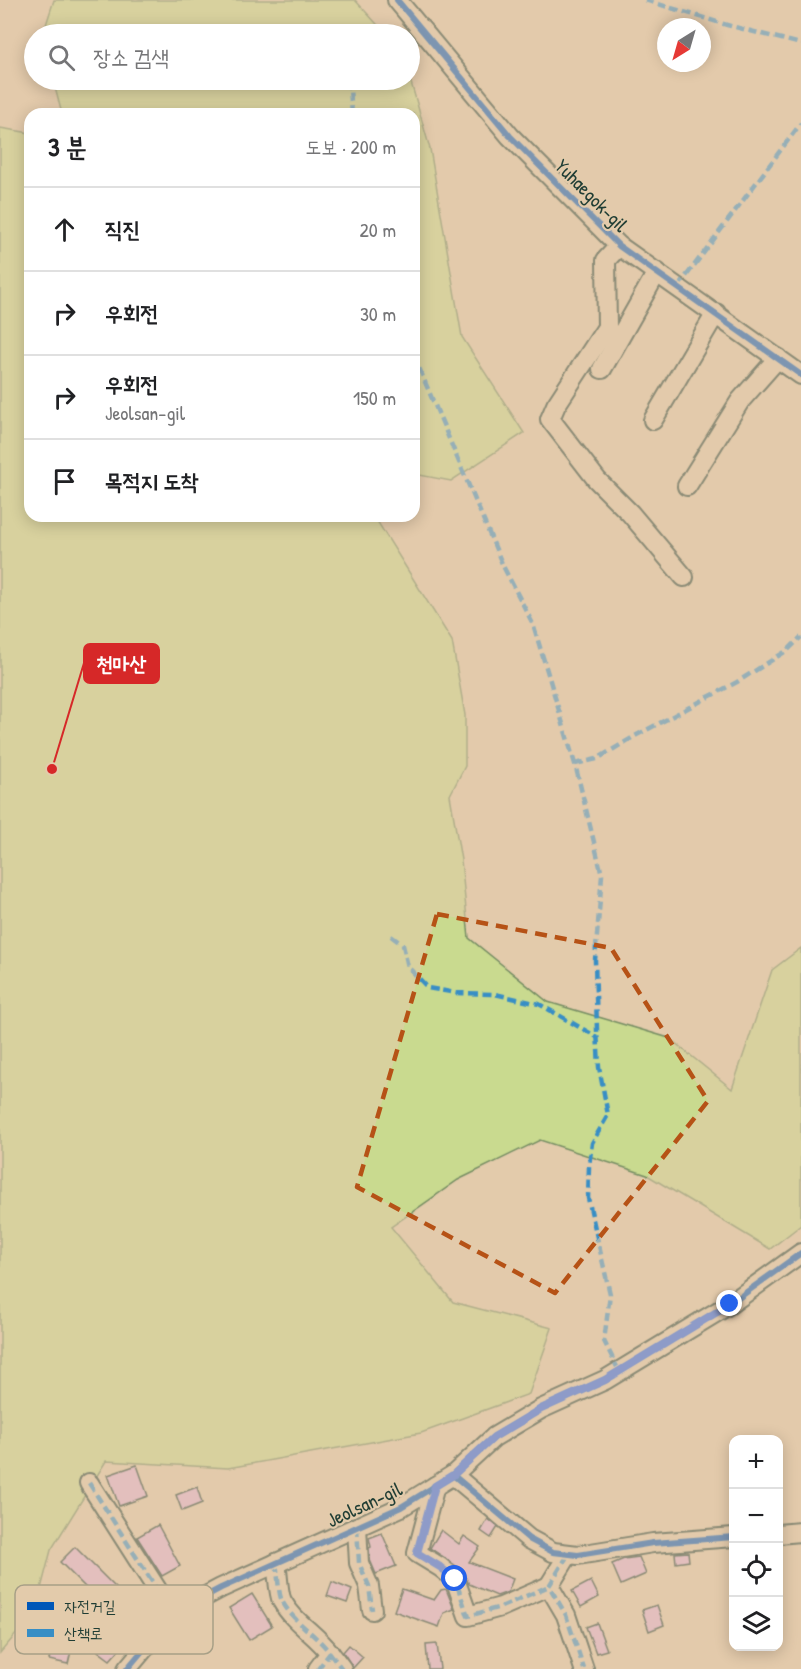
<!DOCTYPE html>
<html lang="ko">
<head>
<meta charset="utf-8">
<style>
	:root { --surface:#fff; --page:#f6f6f6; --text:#202124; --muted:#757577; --line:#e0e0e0 }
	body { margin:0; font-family:"Patrick Hand","Poor Story",sans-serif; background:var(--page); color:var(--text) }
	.controls { position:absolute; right:18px; bottom:18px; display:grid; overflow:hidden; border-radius:12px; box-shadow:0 3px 15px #0003 }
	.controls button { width:54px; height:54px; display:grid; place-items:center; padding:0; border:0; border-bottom:2px solid var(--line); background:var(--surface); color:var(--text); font:30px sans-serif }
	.compass { position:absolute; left:657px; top:18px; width:54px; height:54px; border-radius:50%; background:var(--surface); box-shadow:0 3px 15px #0003; rotate:217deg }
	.stop { position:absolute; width:18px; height:18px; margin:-14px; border:4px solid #2563eb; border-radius:50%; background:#fff }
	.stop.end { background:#2563eb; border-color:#fff; box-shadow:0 2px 6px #0008 }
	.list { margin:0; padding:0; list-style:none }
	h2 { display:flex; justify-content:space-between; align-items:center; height:78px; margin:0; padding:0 24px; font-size:26px }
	h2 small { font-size:20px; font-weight:400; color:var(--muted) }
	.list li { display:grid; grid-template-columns:39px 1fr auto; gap:18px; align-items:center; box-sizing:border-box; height:84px; padding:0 24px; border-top:2px solid var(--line) }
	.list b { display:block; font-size:22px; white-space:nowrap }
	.list p { margin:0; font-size:20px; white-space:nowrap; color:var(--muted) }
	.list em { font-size:20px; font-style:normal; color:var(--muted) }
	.icon { flex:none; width:33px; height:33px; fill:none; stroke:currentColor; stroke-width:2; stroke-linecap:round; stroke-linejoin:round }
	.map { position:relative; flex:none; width:801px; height:1669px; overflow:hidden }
	.search { position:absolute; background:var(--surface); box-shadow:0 3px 15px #0003; left:24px; top:24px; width:396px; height:66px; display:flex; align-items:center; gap:15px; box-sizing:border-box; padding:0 21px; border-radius:33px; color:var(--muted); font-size:22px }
	.panel { position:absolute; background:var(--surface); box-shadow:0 3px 15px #0003; left:24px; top:108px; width:396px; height:414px; border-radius:18px }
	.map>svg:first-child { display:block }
	.green { fill:#c9da8f; stroke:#748c62; stroke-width:1.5 }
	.building { fill:#e2b2d3; stroke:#1f3d34; stroke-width:1.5 }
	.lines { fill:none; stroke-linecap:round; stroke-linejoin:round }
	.minor-casing { stroke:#1f3d34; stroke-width:22 }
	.minor { stroke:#e3cbab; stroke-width:18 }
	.quiet { stroke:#378ec5; stroke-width:4.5; stroke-dasharray:9 4.5; stroke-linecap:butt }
	.cycleway-casing { stroke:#e3cbab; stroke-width:10 }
	.cycleway { stroke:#0057b8; stroke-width:6 }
	.route { stroke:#2563eb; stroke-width:8 }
	.marked { fill:none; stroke:#b65216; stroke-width:4.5; stroke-dasharray:12 8; stroke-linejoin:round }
	.labels { text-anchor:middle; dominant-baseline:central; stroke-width:4.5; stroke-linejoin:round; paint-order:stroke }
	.street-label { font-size:20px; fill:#1f3d34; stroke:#e3cbab }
	.key { fill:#e3cbab; stroke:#a8a087; stroke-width:1.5 }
	.key-label { font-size:16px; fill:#1f3d34 }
	.leader { fill:none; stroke:#d62828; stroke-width:2 }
	.callout-dot { fill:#d62828; stroke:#e3cbab; stroke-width:2 }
	.callout { fill:#d62828; stroke:#d62828; stroke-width:2 }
	.callout-label { font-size:21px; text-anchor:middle; font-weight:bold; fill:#fff }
</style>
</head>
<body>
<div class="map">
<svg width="801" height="1669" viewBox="0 0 801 1669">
	<rect width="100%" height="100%" fill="#e3cbab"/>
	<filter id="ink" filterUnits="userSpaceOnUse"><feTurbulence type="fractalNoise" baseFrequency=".0167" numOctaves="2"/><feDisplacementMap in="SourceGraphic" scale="12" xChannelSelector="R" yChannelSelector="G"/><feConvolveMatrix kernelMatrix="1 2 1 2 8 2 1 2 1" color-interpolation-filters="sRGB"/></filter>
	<g filter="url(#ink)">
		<g class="green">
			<polygon points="54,0 355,0 386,34 43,34"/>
			<polygon points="410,79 430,149 462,337 524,433 451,481 414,474 414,114 62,114 53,80"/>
			<polygon points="0,128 30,133 30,516 374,516 452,641 465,715 465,766 450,795 461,860 469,938 548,1002 669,1038 732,1089 772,970 801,948 801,1225 770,1249 647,1175 540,1140 458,1180 391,1227 453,1302 552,1328 529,1394 421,1433 228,1468 106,1461 51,1550 35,1612 0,1653"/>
		</g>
		<g class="building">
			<polygon points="137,1465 148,1496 119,1506 108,1475"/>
			<polygon points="197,1487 202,1503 182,1511 176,1495"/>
			<polygon points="488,1519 498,1527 491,1538 481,1531"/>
			<polygon points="158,1525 180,1566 162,1576 137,1537"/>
			<polygon points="441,1530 459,1544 464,1536 480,1547 469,1562 513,1579 508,1592 497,1596 469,1584 462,1570 430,1548"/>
			<polygon points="382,1533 396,1566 376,1574 370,1560 369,1548 371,1547 369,1538"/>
			<polygon points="75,1547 131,1603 110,1624 86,1599 92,1594 60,1562"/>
			<polygon points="688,1552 689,1561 676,1563 675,1553"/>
			<polygon points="639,1557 646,1574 621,1585 612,1564 624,1559"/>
			<polygon points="591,1581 599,1597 581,1607 572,1591"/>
			<polygon points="332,1582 352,1590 347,1603 327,1596"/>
			<polygon points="402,1589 434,1600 441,1590 446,1589 454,1609 444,1613 439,1627 394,1611"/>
			<polygon points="252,1594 272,1626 249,1640 229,1608"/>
			<polygon points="657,1605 664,1625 649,1631 642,1610"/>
			<polygon points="57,1621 77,1625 68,1664 49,1660"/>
			<polygon points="597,1623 607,1650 596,1653 586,1627"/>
			<polygon points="107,1640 119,1650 110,1660 98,1651"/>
			<polygon points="437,1644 440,1669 428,1669 426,1645"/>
			<polygon points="349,1645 363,1657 353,1668 343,1652"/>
		</g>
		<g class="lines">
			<defs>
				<g id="minor">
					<polyline points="397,0 510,136 619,246 801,375"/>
					<polyline points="619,246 606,260 607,327 556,405 550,419 597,480 630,513 684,577"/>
					<polyline points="602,369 657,272"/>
					<polyline points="653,420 716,313"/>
					<polyline points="687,486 740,401 778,358"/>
					<polyline points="453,1475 529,1539 553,1552 578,1555 653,1543 734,1537"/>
					<polyline points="89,1483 174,1616"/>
					<polyline points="435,1486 417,1553 440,1567 455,1579 468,1616 501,1607 549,1586"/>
					<polyline points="357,1527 359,1563 369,1586 372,1610"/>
					<polyline points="778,1534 801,1532"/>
					<polyline points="568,1555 549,1586 566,1615 584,1669"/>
					<path d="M276,1563c2,9 2,30 6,38 11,21 34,33 48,52l-12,16"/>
					<polyline points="330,1653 342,1669"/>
					<polyline points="127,1669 168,1620 187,1606 221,1588 401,1507 453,1475 494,1437 541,1409 605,1380 730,1304 801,1253"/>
				</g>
			</defs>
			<use href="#minor" class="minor-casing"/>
			<use href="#minor" class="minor"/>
			<g class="quiet">
				<polyline points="645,0 727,25 801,44"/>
				<polyline points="346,80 350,89 352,114"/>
				<polyline points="678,287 801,123"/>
				<polyline points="414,356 503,566 533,624 575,764 602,875 595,960 597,1030 599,1067 608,1115 592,1143 589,1166 588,1198 610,1294 604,1341 619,1371"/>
				<polyline points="575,764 597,759 635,736 737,682 788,650 801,637"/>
				<polyline points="391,936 403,945 408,967 428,988 456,993 495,994 539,1004 597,1037"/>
				<polyline points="89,1483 174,1616"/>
				<polyline points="435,1486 417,1553 440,1567 455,1579 468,1616 501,1607 549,1586"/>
				<polyline points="357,1527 359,1563 369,1586 372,1610"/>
				<polyline points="568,1555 549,1586 566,1615 584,1669"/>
				<path d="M276,1563c2,9 2,30 6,38 11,21 34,33 48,52l-12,16"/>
				<polyline points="330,1653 342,1669"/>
			</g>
			<defs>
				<g id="cycleway">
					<polyline points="397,0 510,136 619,246 801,375"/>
					<polyline points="453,1475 529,1539 553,1552 578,1555 653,1543 734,1537"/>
					<polyline points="127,1669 168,1620 187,1606 221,1588 401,1507 453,1475 494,1437 541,1409 605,1380 730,1304 801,1253"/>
				</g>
			</defs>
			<use href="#cycleway" class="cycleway-casing"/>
			<use href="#cycleway" class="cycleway"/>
		</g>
	</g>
	<g class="lines" filter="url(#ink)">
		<polyline class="route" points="455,1579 440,1567 417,1553 435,1486 453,1475 494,1437 541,1409 605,1380 730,1304"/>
	</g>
	<path d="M0 0H801V1669H0ZM437,914l174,34 97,153 -153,192 -198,-106z" fill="#e3cbab" fill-opacity=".55" fill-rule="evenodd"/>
	<path class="marked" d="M437,914l174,34 97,153 -153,192 -198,-106z"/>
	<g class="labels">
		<g class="street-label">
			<text transform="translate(592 195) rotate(45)">Yuhaegok-gil</text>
			<text transform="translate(364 1504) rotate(-25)">Jeolsan-gil</text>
		</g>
	</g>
	<rect x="15" y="1585" width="198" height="69" rx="9" class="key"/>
	<rect x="27" y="1602" width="27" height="8" fill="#0057b8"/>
	<rect x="27" y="1629" width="27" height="8" fill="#378ec5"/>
	<g class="key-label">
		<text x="64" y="1612">자전거길</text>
		<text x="64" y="1639">산책로</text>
	</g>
	<path class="leader" d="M52 769L84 663"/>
	<circle class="callout-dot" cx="52" cy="769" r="6"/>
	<rect class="callout" x="84" y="644" width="75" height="39" rx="6"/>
	<g class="callout-label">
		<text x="121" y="671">천마산</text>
	</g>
</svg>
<div class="controls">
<button>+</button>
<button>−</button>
<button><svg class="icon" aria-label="locate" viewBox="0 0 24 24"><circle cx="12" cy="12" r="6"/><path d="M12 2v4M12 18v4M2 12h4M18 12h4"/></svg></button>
<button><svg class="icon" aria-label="layers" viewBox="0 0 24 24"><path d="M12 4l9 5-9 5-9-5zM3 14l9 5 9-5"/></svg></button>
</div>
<svg class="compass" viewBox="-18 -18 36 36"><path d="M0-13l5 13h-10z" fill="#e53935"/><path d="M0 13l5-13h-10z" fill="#757577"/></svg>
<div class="stop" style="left:455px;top:1579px"></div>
<div class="stop end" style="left:730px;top:1304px"></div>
<div class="search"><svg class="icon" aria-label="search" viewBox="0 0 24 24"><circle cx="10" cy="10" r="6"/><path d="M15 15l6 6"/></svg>장소 검색</div>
<section class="panel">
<h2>3 분<small>도보 · 200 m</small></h2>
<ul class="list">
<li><svg class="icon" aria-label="ahead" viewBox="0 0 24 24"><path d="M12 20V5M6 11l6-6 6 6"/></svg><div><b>직진</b></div><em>20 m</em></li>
<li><svg class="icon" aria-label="right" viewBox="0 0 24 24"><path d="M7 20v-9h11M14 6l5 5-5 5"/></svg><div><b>우회전</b></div><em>30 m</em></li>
<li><svg class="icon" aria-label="right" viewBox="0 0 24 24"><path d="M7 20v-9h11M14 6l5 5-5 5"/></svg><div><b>우회전</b><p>Jeolsan-gil</p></div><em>150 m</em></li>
<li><svg class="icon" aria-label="arrive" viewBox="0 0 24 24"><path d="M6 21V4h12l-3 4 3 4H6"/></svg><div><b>목적지 도착</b></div></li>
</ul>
</section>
</div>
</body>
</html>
